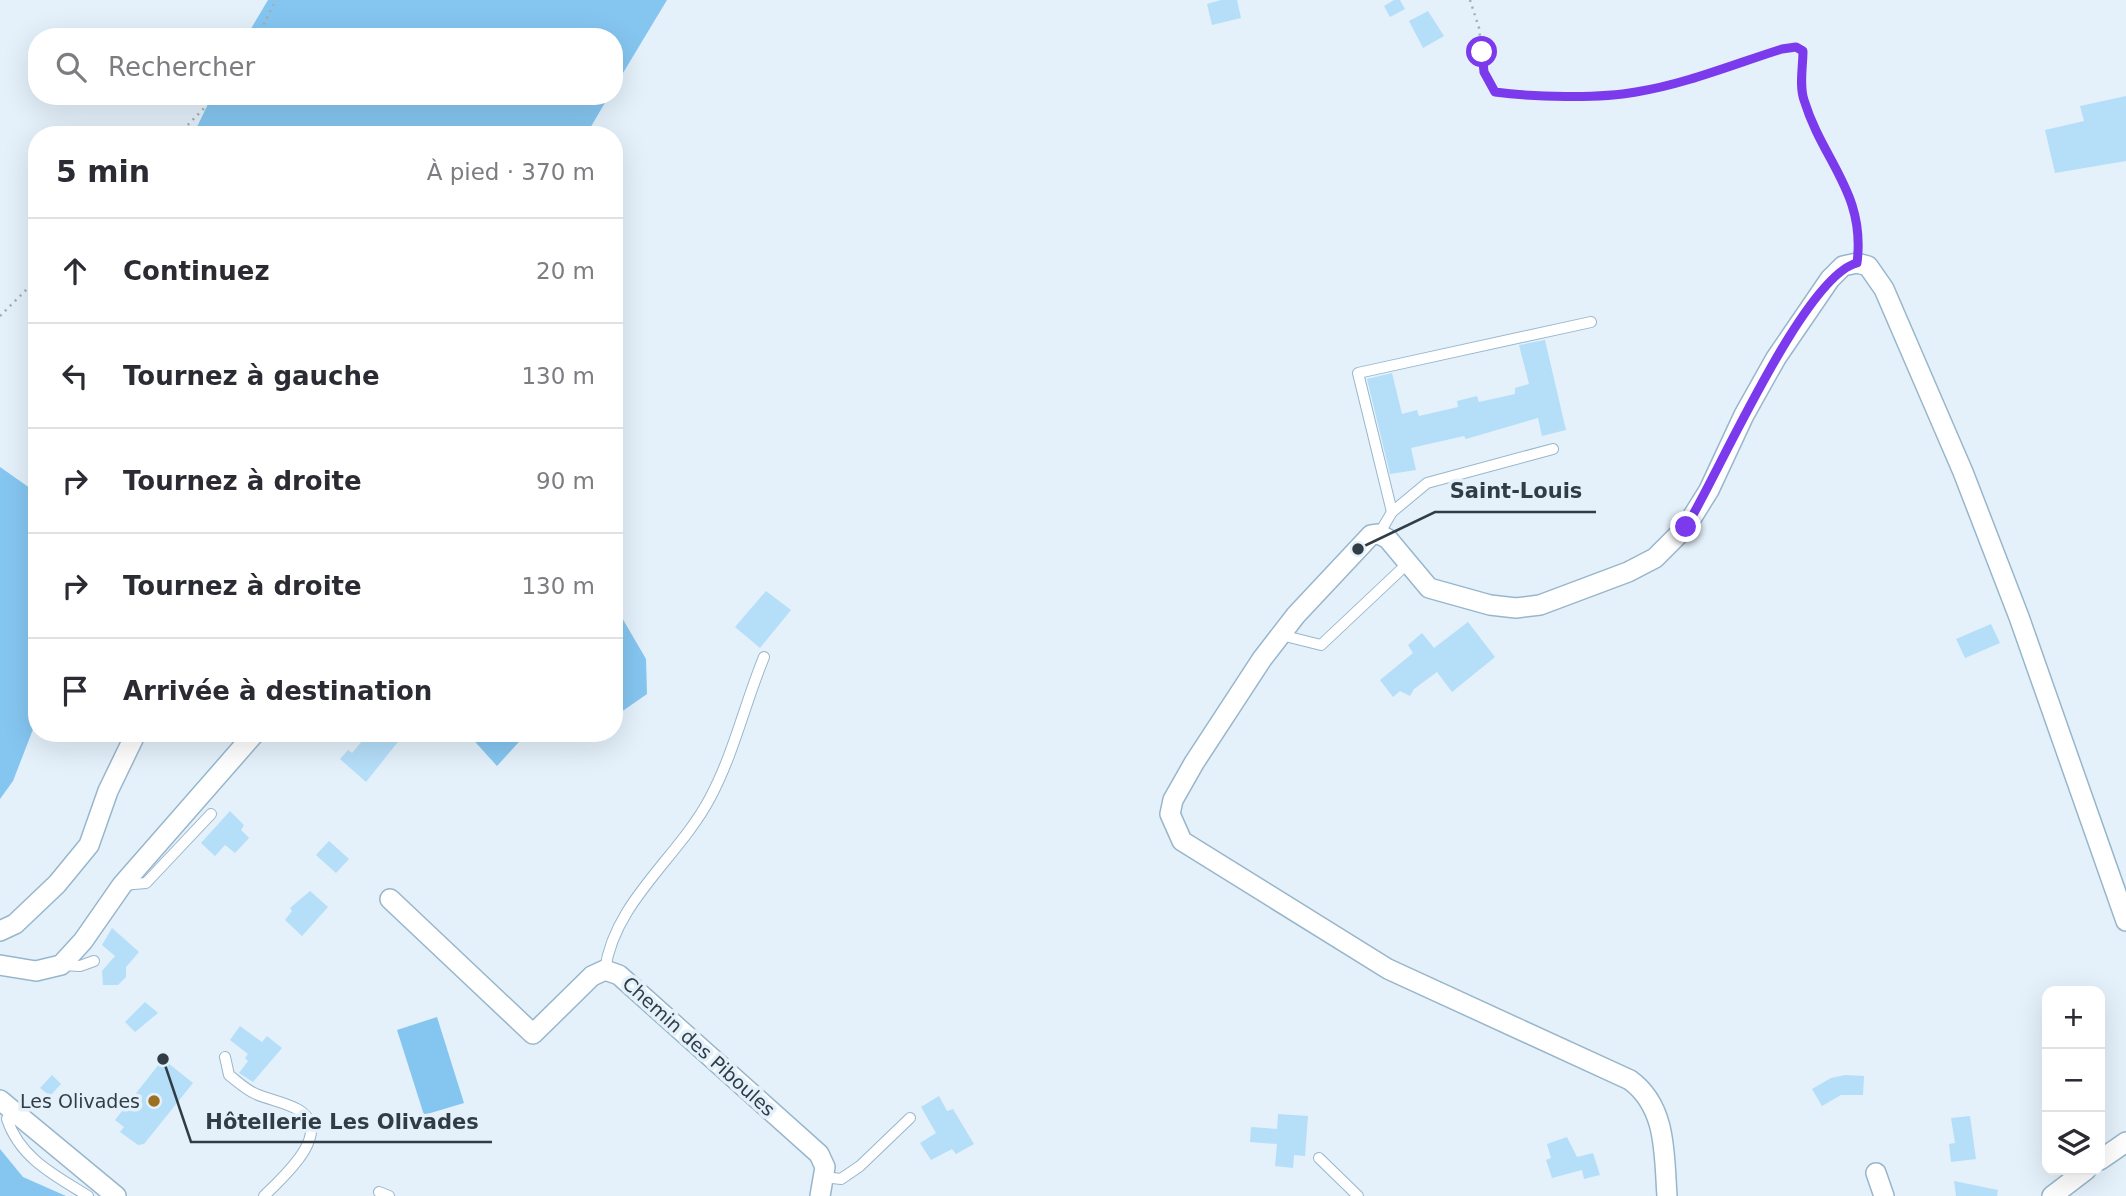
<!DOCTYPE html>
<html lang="fr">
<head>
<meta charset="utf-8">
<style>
	:root { --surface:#fff; --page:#f2f2f3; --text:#2b2b33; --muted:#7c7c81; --line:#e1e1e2 }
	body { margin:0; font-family:"DejaVu Sans",sans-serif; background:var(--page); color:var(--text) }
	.controls { position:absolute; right:21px; bottom:21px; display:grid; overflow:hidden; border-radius:14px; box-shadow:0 7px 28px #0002 }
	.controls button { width:63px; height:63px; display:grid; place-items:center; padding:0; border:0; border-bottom:2px solid var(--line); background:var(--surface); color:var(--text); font:35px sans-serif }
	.stop { position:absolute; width:21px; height:21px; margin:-16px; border:5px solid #7c3aed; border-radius:50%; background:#fff }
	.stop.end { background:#7c3aed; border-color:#fff; box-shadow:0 2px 7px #0008 }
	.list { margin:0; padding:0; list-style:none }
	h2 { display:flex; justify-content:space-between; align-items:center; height:91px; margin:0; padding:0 28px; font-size:30px }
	h2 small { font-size:23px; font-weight:400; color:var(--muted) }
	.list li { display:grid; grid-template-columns:46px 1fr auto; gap:21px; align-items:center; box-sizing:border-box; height:105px; padding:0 28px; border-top:2px solid var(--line) }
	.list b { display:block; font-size:26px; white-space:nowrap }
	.list em { font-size:23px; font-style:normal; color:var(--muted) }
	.icon { flex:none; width:38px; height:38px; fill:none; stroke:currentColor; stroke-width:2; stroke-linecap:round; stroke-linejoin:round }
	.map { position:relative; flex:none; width:2126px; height:1196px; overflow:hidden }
	.search { position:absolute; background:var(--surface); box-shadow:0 7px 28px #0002; left:28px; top:28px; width:595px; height:77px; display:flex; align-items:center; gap:18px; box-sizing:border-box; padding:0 24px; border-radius:28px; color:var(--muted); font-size:26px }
	.panel { position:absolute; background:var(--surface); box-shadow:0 7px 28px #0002; left:28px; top:126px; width:595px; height:616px; border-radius:28px }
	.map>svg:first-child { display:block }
	.green { fill:#85c6f1 }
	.building { fill:#b5def9 }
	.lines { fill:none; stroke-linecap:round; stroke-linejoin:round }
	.service-casing { stroke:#97b6cc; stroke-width:12 }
	.minor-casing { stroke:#97b6cc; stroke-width:22 }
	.path { stroke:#a0adb6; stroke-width:2.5; stroke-dasharray:2 5; stroke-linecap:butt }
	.service { stroke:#fff; stroke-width:10 }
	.minor { stroke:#fff; stroke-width:19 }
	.route { stroke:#7c3aed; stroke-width:9 }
	.poi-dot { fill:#9d6f20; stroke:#e4f1fa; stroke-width:2.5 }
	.labels { text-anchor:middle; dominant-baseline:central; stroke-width:7; stroke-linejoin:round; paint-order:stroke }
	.street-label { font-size:19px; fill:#303d46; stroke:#e4f1fa }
	.poi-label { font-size:19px; fill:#303d46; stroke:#e4f1fa; text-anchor:end }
	.leader { fill:none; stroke:#303d46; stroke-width:2.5 }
	.callout-dot { fill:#303d46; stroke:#e4f1fa; stroke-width:2.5 }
	.callout-label { font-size:21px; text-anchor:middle; font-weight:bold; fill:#303d46; stroke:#e4f1fa; stroke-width:7; stroke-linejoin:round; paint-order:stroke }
</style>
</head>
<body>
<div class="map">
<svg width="2126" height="1196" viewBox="0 0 2126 1196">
	<rect width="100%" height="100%" fill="#e4f1fa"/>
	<g class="green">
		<polygon points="268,0 667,0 614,88 614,37 246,37"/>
		<polygon points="212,96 609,96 586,135 193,135"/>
		<polygon points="0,467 37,493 37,719 13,781 0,799"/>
		<polygon points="614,604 646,659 647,694 614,717"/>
		<polygon points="467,733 527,733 497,766"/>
		<polygon points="437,1017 464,1103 424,1115 397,1030"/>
		<polygon points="0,1149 23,1177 66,1196 0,1196"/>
	</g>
	<g class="building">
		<polygon points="1221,0 1237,0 1241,18 1212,25 1207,4"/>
		<polygon points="1394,0 1400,0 1405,9 1390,17 1384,6"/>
		<polygon points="1428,11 1444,36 1423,48 1409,21"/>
		<polygon points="2126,96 2126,161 2055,173 2045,130 2084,121 2080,106"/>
		<polygon points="1545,340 1566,430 1542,436 1538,418 1466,439 1464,436 1411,448 1416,470 1390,474 1367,379 1392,373 1402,414 1417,410 1419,416 1458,407 1457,401 1477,396 1479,402 1515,394 1515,388 1529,384 1519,345"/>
		<polygon points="766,591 791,610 760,648 735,627"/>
		<polygon points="1468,622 1495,657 1452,692 1437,672 1414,689 1410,696 1400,691 1393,697 1380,680 1413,653 1408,645 1422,633 1434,648"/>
		<polygon points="1991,624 2000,643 1965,658 1956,639"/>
		<polygon points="369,733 405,733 366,782 340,759 348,750 352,753"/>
		<polygon points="230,811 244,825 241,830 249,838 235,853 225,845 215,856 201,843"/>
		<polygon points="329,841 349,859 336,873 316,855"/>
		<polygon points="310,891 328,907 302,936 285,920 292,911 290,908"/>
		<polygon points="112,928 139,952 126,967 126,977 118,985 103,985 102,971 115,956 102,945"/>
		<polygon points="145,1002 158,1013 135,1032 125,1022"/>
		<polygon points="240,1026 262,1042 267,1036 282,1048 253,1082 239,1073 248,1061 245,1058 248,1054 230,1040"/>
		<polygon points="163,1059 193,1083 144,1144 138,1145 120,1132 124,1127 115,1120"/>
		<polygon points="52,1075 61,1084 50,1096 40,1088"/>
		<polygon points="1845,1075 1864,1076 1863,1095 1841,1095 1822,1106 1812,1089 1831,1078"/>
		<polygon points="939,1096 947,1111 953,1109 974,1144 956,1154 952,1149 931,1160 920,1143 936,1133 921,1107"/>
		<polygon points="1278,1114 1308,1116 1305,1156 1294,1155 1293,1168 1275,1166 1277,1144 1250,1142 1251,1127 1277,1129"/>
		<polygon points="1970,1116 1976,1159 1951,1162 1949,1144 1955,1143 1951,1118"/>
		<polygon points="1567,1137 1577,1157 1593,1153 1600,1175 1584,1179 1582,1170 1552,1178 1546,1160 1551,1158 1547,1144"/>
		<polygon points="1954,1181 1998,1190 1997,1196 1956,1196"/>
	</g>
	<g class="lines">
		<defs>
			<g id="service">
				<polyline points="1392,512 1358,373 1591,322"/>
				<polyline points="1379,534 1392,512 1427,483 1553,449"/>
				<polyline points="1281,635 1321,645 1407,564"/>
				<polyline points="122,885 146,883 211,814"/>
				<polyline points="62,965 80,966 94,961"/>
				<path d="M605,970c9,-68 74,-113 105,-172 24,-45 35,-95 54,-141"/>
				<path d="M225,1057l4,18c9,7 17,15 27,19 14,6 28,8 41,15 40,22 -16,70 -33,87"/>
				<path d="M11,1109l-4,10c13,39 47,56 81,77"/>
				<polyline points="1319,1158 1358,1196"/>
				<polyline points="824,1177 841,1179 860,1166 910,1118"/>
				<polyline points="379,1192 389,1196"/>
			</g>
			<g id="minor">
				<polyline points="390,899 533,1034 592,976 605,970 619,975 819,1154 825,1167 820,1196"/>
				<polyline points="0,931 15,924 57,884 89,845 108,791 136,733"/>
				<polyline points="0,965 36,971 61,965 83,941 122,885 255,733"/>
				<polyline points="0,1100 116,1196"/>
				<polyline points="2100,1160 2126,1142"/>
				<polyline points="1876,1173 1884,1196"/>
				<path d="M1667,1196c-3,-42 0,-89 -37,-116l-242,-111 -206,-128 -12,-27 3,-14 21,-37 68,-104 34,-44 75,-80 8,-1 9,5 41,49 61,17 26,3 24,-3 88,-33 27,-14 31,-31 23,-37 35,-75 32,-57 54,-79 13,-13 14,-3 11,3 16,23 79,183 56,145 107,304"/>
				<polyline points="2052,1196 2086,1170"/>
			</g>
		</defs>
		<use href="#service" class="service-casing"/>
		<use href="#minor" class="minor-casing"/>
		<g class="path">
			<path d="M1470,0l9,28 5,44 11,20c53,7 127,7 178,-7 41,-12 81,-32 123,-38l7,4c0,15 -4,35 1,49 15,49 59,92 55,145"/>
			<polyline points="257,37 276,0"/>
			<polyline points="178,135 216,96"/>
			<polyline points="0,316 37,279"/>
		</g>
		<use href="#service" class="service"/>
		<use href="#minor" class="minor"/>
	</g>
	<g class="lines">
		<path class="route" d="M1482,52l2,20 11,20c38,5 103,7 141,0 50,-8 98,-28 146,-43l14,-2 7,4c0,15 -4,35 1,49 19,62 62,93 53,163 -53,13 -139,212 -171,264"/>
	</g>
	<circle class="poi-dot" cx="154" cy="1101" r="7"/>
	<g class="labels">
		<g class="street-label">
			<text transform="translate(699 1046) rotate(42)">Chemin des Piboules</text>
		</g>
		<g class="poi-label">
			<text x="140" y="1101">Les Olivades</text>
		</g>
	</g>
	<path class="leader" d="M1358 549L1435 512H1596M163 1059L191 1142H492"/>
	<g class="callout-dot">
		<circle cx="1358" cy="549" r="7"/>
		<circle cx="163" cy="1059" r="7"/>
	</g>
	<g class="callout-label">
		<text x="1516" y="498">Saint-Louis</text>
		<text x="342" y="1129">Hôtellerie Les Olivades</text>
	</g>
</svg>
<div class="controls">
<button>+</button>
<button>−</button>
<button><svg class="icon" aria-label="layers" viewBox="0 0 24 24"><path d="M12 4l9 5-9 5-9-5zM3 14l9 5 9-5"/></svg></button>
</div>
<div class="stop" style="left:1482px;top:52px"></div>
<div class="stop end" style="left:1686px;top:527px"></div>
<div class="search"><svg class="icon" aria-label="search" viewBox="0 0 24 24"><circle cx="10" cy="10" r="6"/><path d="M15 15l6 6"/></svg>Rechercher</div>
<section class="panel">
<h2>5 min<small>À pied · 370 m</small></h2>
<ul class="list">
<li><svg class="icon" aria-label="ahead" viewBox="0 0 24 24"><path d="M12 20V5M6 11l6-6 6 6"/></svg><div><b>Continuez</b></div><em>20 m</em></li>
<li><svg class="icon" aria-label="left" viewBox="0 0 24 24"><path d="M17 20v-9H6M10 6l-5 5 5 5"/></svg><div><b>Tournez à gauche</b></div><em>130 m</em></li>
<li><svg class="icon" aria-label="right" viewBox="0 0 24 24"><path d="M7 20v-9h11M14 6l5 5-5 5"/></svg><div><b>Tournez à droite</b></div><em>90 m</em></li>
<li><svg class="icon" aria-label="right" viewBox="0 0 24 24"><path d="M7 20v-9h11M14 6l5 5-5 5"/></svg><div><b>Tournez à droite</b></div><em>130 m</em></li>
<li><svg class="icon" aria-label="arrive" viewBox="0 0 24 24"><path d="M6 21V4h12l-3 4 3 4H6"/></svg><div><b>Arrivée à destination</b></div></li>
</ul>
</section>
</div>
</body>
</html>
